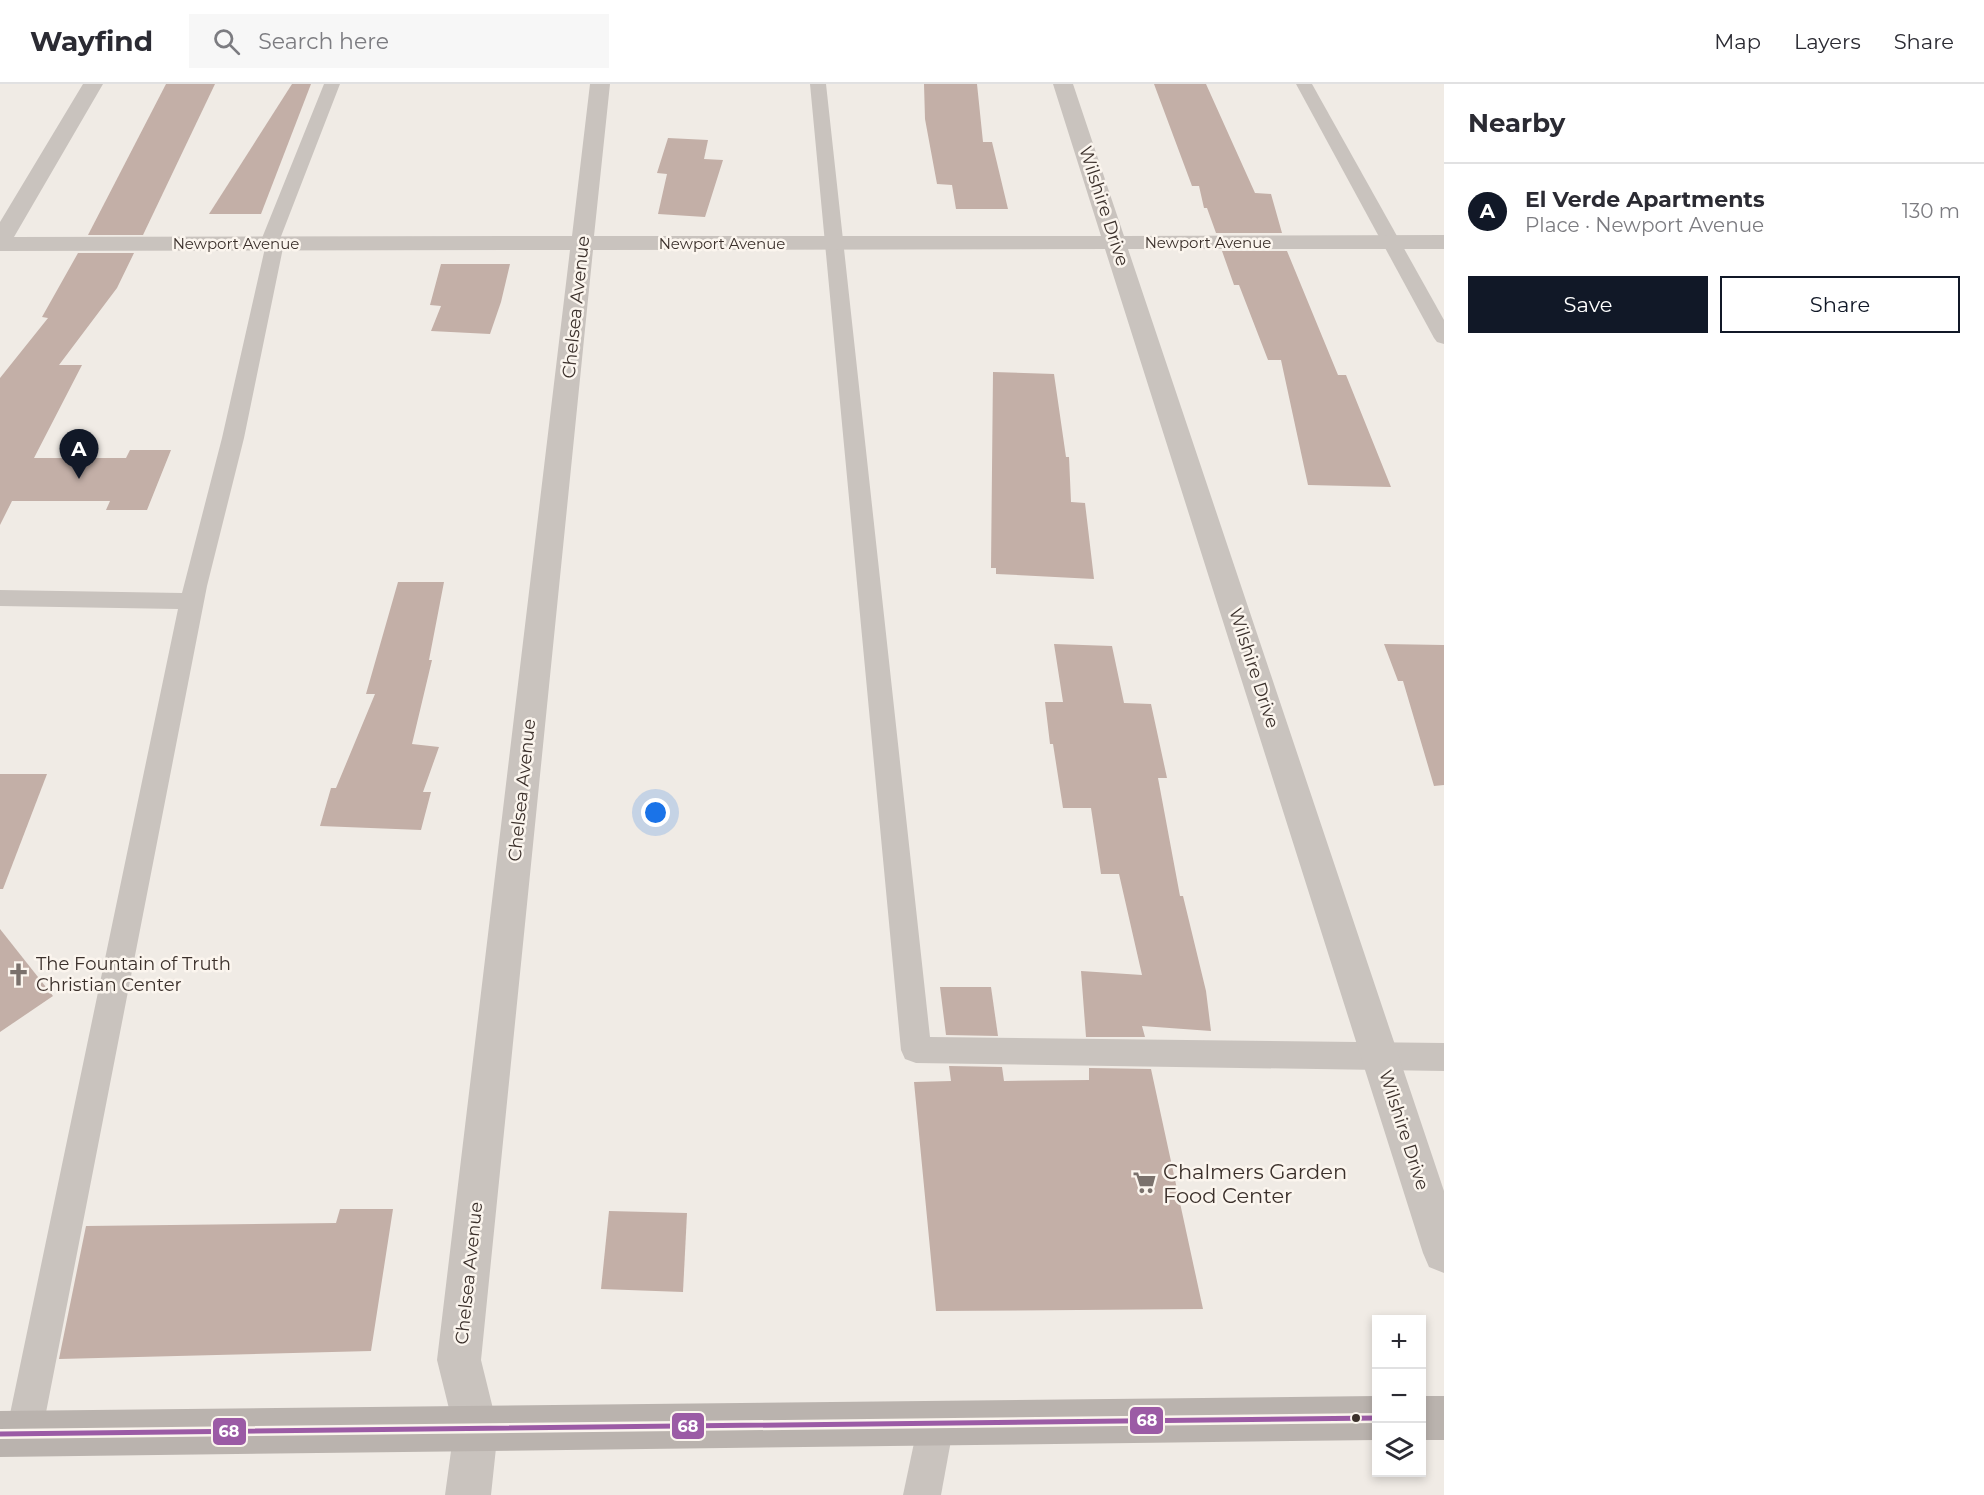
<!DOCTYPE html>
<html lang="en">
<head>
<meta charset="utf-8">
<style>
	:root { --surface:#fff; --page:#f7f7f7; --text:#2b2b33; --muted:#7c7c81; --line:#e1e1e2; --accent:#111827 }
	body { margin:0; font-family:Montserrat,sans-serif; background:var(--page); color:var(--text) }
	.controls { position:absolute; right:18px; bottom:18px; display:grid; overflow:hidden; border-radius:0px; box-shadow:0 3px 9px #0003 }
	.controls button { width:54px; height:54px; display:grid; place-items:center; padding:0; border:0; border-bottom:2px solid var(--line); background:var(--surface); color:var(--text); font:30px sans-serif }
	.you { position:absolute; left:656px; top:729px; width:21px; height:21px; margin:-15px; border:4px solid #fff; border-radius:50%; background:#1a73e8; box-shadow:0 0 0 9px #1a73e833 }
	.badge { display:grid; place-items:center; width:39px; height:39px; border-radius:50%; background:var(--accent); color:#fff; font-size:20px; font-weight:700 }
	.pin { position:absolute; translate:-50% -50px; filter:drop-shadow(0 2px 3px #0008) }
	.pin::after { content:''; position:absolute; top:32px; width:21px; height:18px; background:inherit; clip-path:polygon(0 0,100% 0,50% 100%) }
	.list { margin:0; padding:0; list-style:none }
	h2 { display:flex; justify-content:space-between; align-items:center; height:78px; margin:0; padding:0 24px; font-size:26px }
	h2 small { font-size:20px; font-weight:400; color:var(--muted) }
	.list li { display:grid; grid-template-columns:39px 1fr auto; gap:18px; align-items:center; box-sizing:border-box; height:96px; padding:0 24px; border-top:2px solid var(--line) }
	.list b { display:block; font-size:22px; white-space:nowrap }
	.list p { margin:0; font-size:20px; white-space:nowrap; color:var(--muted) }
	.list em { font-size:20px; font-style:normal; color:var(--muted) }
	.actions { display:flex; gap:12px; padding:18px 24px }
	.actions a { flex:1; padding:14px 0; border:2px solid var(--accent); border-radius:0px; text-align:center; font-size:21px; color:var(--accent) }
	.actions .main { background:var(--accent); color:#fff }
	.icon { flex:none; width:33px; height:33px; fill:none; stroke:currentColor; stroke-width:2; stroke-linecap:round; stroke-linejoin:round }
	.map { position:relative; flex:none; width:1444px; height:1411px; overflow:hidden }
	header { display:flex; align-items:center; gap:36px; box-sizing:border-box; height:84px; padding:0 30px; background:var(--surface); border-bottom:2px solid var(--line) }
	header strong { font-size:28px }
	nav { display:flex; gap:33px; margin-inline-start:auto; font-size:21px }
	.search { width:420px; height:54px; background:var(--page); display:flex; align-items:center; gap:15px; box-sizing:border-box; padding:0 21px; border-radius:0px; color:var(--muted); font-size:22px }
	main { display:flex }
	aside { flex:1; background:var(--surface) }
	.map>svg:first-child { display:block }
	.building { fill:#c3afa7 }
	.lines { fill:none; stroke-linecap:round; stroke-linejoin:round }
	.lane { fill:#c9c3be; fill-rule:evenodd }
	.street { fill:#c9c3be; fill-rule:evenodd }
	.secondary { fill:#bab3ae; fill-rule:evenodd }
	.bus-1-casing { stroke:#fbf5ee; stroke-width:10 }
	.bus-1 { stroke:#9b5ba5; stroke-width:5 }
	.bus-dot { fill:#3b302b; stroke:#fbf5ee; stroke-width:2 }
	.labels { text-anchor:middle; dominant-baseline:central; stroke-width:5; stroke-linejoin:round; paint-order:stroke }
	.far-street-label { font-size:15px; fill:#3b302b; stroke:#fbf5ee }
	.street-label { font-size:18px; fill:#3b302b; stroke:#fbf5ee }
	.poi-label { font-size:18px; fill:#3b302b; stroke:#fbf5ee; text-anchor:start }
	.near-poi-label { font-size:21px; fill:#3b302b; stroke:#fbf5ee; text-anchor:start }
	.line-badge { stroke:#fbf5ee; stroke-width:2 }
	.badge-label { font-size:16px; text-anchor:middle; font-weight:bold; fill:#fff }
</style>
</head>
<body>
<header>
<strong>Wayfind</strong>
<div class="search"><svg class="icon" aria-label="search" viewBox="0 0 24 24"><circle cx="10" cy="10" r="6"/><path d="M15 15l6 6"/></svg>Search here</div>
<nav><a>Map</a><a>Layers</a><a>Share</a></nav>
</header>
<main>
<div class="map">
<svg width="1444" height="1411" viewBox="0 0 1444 1411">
	<rect width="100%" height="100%" fill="#f0ebe5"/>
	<g class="building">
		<polygon points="166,0 215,0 143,151 88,151"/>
		<polygon points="292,0 311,0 261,130 209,130"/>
		<polygon points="924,0 977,0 983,58 992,58 1008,125 956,125 952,101 937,100 925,35"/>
		<polygon points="1154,0 1206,0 1255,109 1271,110 1282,149 1216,149 1207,124 1204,124 1199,102 1192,102"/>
		<polygon points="668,54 708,56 704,75 723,76 705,133 658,130 667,90 657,89"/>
		<polygon points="1222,167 1287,167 1338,291 1346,291 1391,403 1308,401 1281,276 1268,276 1239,201 1234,201"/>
		<polygon points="78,169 134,169 117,204 59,281 82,281 34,374 126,374 130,366 171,366 147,426 106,426 110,417 12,417 0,441 0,294 48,234 42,233"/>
		<polygon points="441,180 510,180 501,218 490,250 431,247 441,222 430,221"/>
		<polygon points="993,288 1054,290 1066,373 1069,373 1071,418 1085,419 1094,495 996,490 996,484 991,484"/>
		<polygon points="398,498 444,498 429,576 432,576 412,660 439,663 423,708 431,708 421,746 320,742 331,704 336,704 375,610 366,610"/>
		<polygon points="1054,560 1112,562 1124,619 1151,620 1167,694 1158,694 1180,812 1183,812 1206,907 1211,947 1142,942 1145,953 1086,953 1081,887 1142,891 1119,790 1101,790 1091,724 1063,724 1053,660 1050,660 1045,618 1063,618"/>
		<polygon points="1384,560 1444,561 1444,701 1434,702 1403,597 1398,597"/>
		<polygon points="0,690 47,690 3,805 0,805"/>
		<polygon points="0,845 53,912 0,948"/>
		<polygon points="940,903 991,903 998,952 946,951"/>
		<polygon points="949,982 1002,983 1004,997 1089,996 1089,984 1151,985 1203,1225 936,1227 914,998 951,997"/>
		<polygon points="340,1125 393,1125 371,1267 59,1275 86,1142 336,1139"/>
		<polygon points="609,1127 687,1129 683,1208 601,1205"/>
	</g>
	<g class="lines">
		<g class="lane">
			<polygon points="324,0 340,0 280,155 284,159 244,354 207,502 42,1349 37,1362 24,1367 11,1362 6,1349 178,525 0,522 0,506 182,509 222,354 265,164 260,159"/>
			<polygon points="810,0 826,0 930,953 1444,959 1444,987 916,979 905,975 901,966"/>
			<polygon points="1296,0 1312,0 1444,236 1444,260 1437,258 1434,254"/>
			<polygon points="936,1322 949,1327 954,1340 941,1411 903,1411 918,1340 923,1327"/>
		</g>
		<polygon class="street" points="83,0 103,0 14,153 572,152 590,0 610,0 594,152 1101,152 1053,0 1073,0 1124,152 1444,151 1444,165 1128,165 1444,1107 1444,1189 1429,1183 1423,1169 1105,165 593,166 481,1276 498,1345 491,1411 445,1411 454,1345 437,1276 570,166 0,167 0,138"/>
		<g class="secondary">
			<polygon points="1376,1312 1376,1356 0,1373 0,1327"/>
			<rect x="1422" y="1312" width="22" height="44"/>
		</g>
		<defs>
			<polyline id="bus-1" points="0,1350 1376,1334"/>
		</defs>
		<use href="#bus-1" class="bus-1-casing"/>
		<use href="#bus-1" class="bus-1"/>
	</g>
	<defs>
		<symbol id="church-bare" viewBox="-9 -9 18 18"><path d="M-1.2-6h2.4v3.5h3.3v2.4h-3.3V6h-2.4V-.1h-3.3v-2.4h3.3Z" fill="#7a716c" stroke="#fbf5ee" stroke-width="2.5" paint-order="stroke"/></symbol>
		<symbol id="supermarket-bare" viewBox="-9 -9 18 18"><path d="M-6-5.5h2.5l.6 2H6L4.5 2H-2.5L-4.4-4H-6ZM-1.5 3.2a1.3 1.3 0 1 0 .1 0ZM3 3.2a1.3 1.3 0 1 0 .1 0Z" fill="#7a716c" stroke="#fbf5ee" stroke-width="2.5" paint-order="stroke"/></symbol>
	</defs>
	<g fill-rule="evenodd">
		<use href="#church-bare" x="2" y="874" width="33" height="33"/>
		<use href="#supermarket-bare" x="1128" y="1082" width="33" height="33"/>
	</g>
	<circle class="bus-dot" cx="1356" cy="1334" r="5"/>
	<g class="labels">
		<g class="far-street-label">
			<text x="1208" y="158">Newport Avenue</text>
			<text x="236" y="159">Newport Avenue</text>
			<text x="722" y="159">Newport Avenue</text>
		</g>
		<g class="street-label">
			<text transform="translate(1104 122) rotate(72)">Wilshire Drive</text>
			<text transform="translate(576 223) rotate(-84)">Chelsea Avenue</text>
			<text transform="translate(1254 584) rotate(72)">Wilshire Drive</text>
			<text transform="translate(522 706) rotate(-84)">Chelsea Avenue</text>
			<text transform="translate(1404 1046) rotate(72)">Wilshire Drive</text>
			<text transform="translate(469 1189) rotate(-84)">Chelsea Avenue</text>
		</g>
		<g class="poi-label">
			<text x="36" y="880">The Fountain of Truth<tspan x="36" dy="21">Christian Center</tspan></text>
		</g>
		<g class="near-poi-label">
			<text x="1163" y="1087">Chalmers Garden<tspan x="1163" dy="24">Food Center</tspan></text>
		</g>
	</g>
	<g class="line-badge">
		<rect x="1129" y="1322" width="35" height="29" rx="6" fill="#9b5ba5"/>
		<rect x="671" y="1328" width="34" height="28" rx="6" fill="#9b5ba5"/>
		<rect x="212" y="1333" width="35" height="29" rx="6" fill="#9b5ba5"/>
	</g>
	<g class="badge-label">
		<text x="1147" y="1342">68</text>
		<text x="688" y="1348">68</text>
		<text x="229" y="1353">68</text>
	</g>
</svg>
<div class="controls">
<button>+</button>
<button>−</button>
<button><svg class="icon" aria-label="layers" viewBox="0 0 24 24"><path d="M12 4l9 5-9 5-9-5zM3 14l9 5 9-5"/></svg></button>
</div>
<div class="you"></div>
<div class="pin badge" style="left:79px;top:395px">A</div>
</div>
<aside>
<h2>Nearby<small></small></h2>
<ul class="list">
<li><span class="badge">A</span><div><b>El Verde Apartments</b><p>Place · Newport Avenue</p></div><em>130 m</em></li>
</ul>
<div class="actions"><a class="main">Save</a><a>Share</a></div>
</aside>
</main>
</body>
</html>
